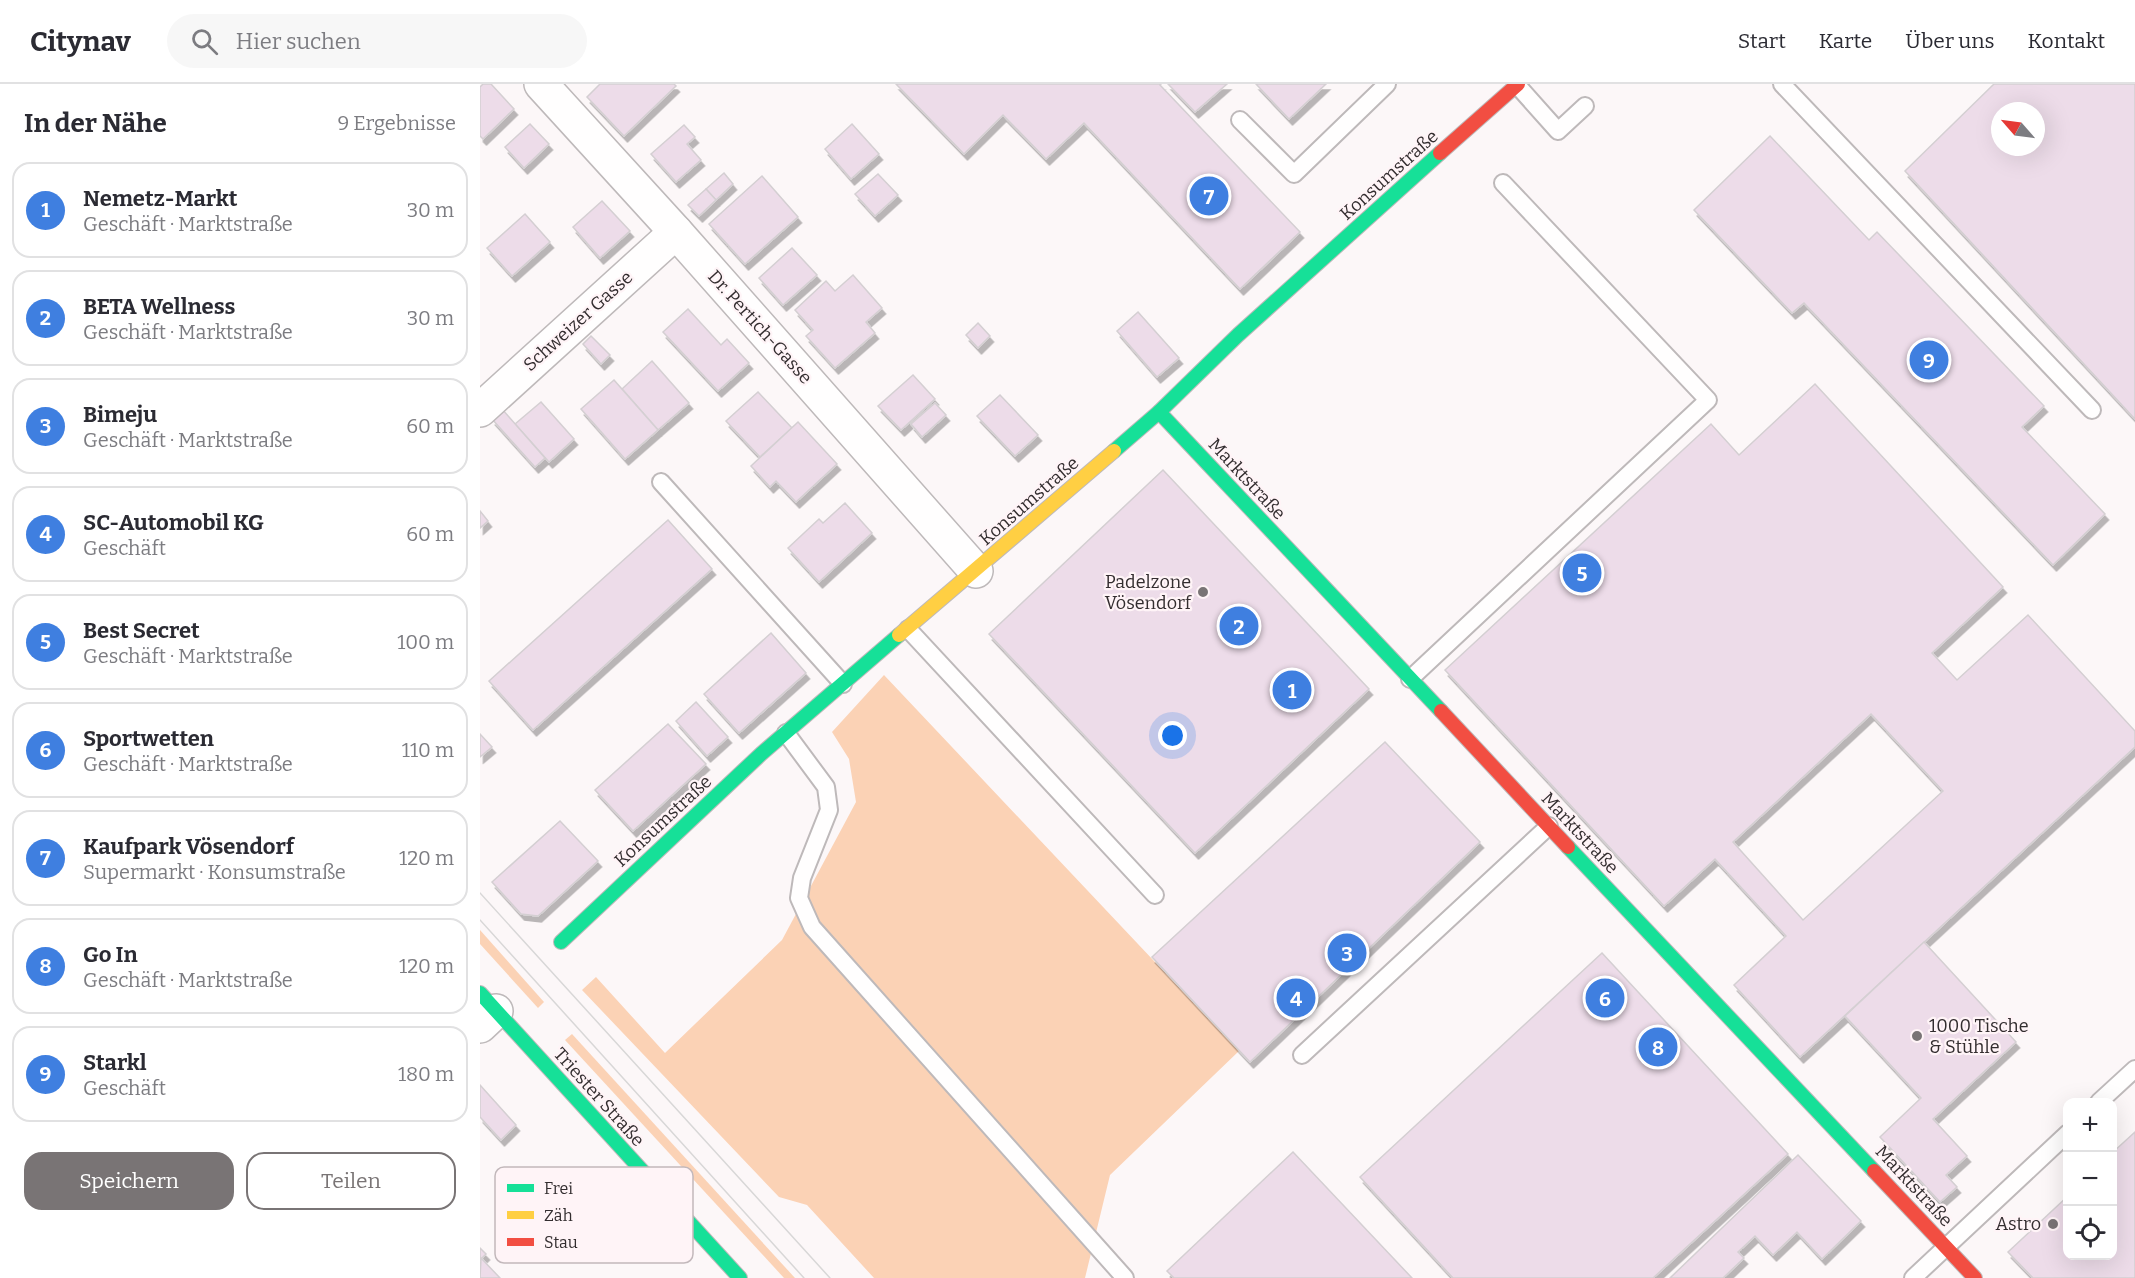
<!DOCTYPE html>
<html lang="de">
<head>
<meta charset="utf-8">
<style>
	:root { --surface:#fff; --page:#f7f7f7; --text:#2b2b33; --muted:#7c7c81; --line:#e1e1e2; --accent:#797475 }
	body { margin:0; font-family:Bitter,serif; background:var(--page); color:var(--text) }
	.controls { position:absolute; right:18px; bottom:18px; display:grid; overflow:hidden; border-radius:12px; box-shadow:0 6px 24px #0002 }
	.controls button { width:54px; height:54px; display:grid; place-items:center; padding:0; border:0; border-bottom:2px solid var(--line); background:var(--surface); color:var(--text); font:30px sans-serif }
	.compass { position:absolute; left:1511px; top:18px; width:54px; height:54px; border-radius:50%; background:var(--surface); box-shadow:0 6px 24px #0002; rotate:298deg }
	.you { position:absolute; left:693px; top:652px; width:21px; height:21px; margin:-15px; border:4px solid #fff; border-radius:50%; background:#1a73e8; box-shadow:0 0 0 9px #1a73e833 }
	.badge { display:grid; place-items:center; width:39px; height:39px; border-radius:50%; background:var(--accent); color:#fff; font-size:20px; font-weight:700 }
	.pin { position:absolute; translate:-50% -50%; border:3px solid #fff; box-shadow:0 2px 6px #0006 }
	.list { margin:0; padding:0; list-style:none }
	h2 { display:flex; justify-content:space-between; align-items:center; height:78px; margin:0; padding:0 24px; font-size:26px }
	h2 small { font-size:20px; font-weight:400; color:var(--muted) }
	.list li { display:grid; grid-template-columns:39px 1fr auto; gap:18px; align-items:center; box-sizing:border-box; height:96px; margin:0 12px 12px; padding:0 12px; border:2px solid var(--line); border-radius:18px }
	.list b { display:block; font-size:22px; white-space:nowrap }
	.list p { margin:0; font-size:20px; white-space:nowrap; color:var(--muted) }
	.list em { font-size:20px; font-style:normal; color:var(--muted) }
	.actions { display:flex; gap:12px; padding:18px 24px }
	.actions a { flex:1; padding:14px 0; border:2px solid var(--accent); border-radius:18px; text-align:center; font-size:21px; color:var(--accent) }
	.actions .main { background:var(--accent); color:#fff }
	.icon { flex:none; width:33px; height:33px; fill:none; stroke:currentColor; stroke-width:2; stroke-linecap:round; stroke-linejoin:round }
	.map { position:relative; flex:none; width:1655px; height:1194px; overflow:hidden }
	header { display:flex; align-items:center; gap:36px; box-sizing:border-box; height:84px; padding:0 30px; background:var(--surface); border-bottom:2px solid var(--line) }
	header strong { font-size:28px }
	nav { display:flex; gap:33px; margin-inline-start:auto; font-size:21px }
	.search { width:420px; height:54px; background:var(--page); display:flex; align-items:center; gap:15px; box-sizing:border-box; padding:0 21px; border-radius:33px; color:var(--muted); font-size:22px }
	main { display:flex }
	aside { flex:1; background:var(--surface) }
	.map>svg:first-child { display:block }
	.green { fill:#fbd2b5 }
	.building { fill:#eddce9; stroke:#d4cfd2; stroke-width:1.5; fill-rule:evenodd; filter:url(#shadow) }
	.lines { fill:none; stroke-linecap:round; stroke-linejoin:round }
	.lane-casing { stroke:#beb9ba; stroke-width:20 }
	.street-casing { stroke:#beb9ba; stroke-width:36 }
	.fast-casing { stroke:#beb9ba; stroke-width:16 }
	.slow-casing { stroke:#beb9ba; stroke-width:16 }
	.jam-casing { stroke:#beb9ba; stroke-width:16 }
	.lane { stroke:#fffefe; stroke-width:16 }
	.street { stroke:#fffefe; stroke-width:33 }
	.fast { stroke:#16e098; stroke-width:14 }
	.slow { stroke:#ffcf43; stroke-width:14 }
	.jam { stroke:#f24e42; stroke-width:14 }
	.tram { stroke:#d8d7d7; stroke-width:1.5 }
	.poi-dot { fill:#797475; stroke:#fff4f7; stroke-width:2 }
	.labels { text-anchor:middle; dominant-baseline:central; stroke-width:4.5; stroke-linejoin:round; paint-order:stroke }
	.street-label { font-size:18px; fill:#332d2f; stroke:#fff4f7 }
	.poi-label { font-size:18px; fill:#332d2f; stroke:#fff4f7; text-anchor:end }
	.key { fill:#fff4f7; stroke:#c2b8bb; stroke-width:1.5 }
	.key-label { font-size:16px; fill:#332d2f }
</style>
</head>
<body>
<header>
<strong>Citynav</strong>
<div class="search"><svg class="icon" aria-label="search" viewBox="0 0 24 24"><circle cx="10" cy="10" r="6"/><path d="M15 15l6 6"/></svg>Hier suchen</div>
<nav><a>Start</a><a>Karte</a><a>Über uns</a><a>Kontakt</a></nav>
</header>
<main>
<aside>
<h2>In der Nähe<small>9 Ergebnisse</small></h2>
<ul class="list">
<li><span class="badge" style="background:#3f7fe0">1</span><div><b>Nemetz-Markt</b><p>Geschäft · Marktstraße</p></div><em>30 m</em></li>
<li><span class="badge" style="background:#3f7fe0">2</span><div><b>BETA Wellness</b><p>Geschäft · Marktstraße</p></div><em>30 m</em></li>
<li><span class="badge" style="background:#3f7fe0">3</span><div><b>Bimeju</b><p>Geschäft · Marktstraße</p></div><em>60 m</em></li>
<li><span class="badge" style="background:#3f7fe0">4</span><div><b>SC-Automobil KG</b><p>Geschäft</p></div><em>60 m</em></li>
<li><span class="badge" style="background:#3f7fe0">5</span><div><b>Best Secret</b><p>Geschäft · Marktstraße</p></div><em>100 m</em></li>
<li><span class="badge" style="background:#3f7fe0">6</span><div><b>Sportwetten</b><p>Geschäft · Marktstraße</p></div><em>110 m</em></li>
<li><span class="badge" style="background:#3f7fe0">7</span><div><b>Kaufpark Vösendorf</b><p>Supermarkt · Konsumstraße</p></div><em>120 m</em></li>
<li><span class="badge" style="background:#3f7fe0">8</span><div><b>Go In</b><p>Geschäft · Marktstraße</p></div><em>120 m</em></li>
<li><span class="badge" style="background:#3f7fe0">9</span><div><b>Starkl</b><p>Geschäft</p></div><em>180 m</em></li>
</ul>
<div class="actions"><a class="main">Speichern</a><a>Teilen</a></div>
</aside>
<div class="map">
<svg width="1655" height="1194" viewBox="0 0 1655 1194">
	<defs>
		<filter id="shadow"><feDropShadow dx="3.5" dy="6" stdDeviation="0" flood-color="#0004"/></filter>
	</defs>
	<rect width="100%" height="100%" fill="#fcf7f8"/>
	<g class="green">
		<polygon points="404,591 759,967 630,1091 605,1194 394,1194 327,1121 299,1113 102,906 116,893 185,969 302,856 376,718 369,675 352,648"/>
		<polygon points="0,846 64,918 58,924 0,860"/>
		<polygon points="92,950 315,1194 304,1194 85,956"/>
	</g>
	<g class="building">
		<polygon points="3,0 11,0 34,25 3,55 0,52 0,3"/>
		<polygon points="120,0 194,0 196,2 144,52 107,13"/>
		<polygon points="416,0 681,0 680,1 820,148 760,205 604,39 566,75 523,31 484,70"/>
		<polygon points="688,0 747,0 715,28"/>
		<polygon points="776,0 846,0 809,35"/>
		<path d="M1514,0h141v335l-230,-248zM1520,27h36v36h-36z"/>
		<polygon points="50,40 69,60 44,84 25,63"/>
		<polygon points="372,40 399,70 371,95 345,65"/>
		<polygon points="204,41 215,53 207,60 221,76 196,98 171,70"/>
		<polygon points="1290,52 1389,156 1397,148 1564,322 1542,343 1625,430 1573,481 1324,219 1312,229 1214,126"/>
		<polygon points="244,89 253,100 236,116 226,105"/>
		<polygon points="398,90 418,111 395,132 375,110"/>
		<polygon points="282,92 318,133 265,180 229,140"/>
		<polygon points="226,105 236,116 219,132 208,121"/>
		<polygon points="122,117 150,147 120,174 93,143"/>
		<polygon points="45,130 70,158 32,192 7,164"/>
		<polygon points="312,164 337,191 303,221 279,194"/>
		<polygon points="373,191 402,224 386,238 395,249 355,284 326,252 333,246 315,226 346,197 355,207"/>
		<polygon points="208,225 241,261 247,255 269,279 238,307 183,248"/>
		<polygon points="658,228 699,274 677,293 637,247"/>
		<polygon points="498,239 510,252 498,264 486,251"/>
		<polygon points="111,252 130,271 121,280 103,260"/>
		<polygon points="172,277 209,319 178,346 142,305"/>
		<polygon points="433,291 455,315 421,346 398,322"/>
		<polygon points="134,296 178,346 145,375 101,325"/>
		<path d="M1335,300l188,203 -71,66 25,27 71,-65 107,116v16l-335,310 -66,-72 52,-49 -71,-77 -51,47 -219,-236 266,-246 28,31zM1391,630l72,77 -140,129 -70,-78z"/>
		<polygon points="278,308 312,344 280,373 246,337"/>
		<polygon points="520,311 558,351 535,372 497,332"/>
		<polygon points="61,318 94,355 69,378 35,340"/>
		<polygon points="455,319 466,331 442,353 431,340"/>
		<polygon points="22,325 65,374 55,383 12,335"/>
		<polygon points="318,338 357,380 316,418 296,397 290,403 271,382"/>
		<polygon points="683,386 889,605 715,769 509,550"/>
		<polygon points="365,419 392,449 339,498 308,464 339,435 343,439"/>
		<polygon points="0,427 8,437 0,444"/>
		<polygon points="188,436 232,485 53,646 9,597"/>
		<polygon points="291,549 326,589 259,649 224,610"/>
		<polygon points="216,618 248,653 227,672 196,637"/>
		<polygon points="188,640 226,680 153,747 115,706"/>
		<polygon points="0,650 12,663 0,673"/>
		<polygon points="905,658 1000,758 770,978 672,873"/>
		<polygon points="80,737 118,777 58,832 41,830 12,798"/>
		<polygon points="1444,858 1536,958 1453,1035 1487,1072 1466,1091 1477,1103 1460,1118 1400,1053 1441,1014 1365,932"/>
		<polygon points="1122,869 1308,1070 1173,1194 973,1194 880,1093"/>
		<polygon points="0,1001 36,1041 21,1056 0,1033"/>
		<polygon points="1655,1048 1655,1194 1553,1194 1528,1168 1588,1112 1588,1172 1632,1172 1632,1069"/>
		<polygon points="813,1068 932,1194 694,1194 687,1187"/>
		<polygon points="1318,1071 1381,1137 1342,1175 1317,1148 1293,1171 1275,1152 1258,1168 1264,1174 1243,1194 1190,1194"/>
		<polygon points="0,1164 6,1170 0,1176"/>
		<polygon points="1,1174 20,1194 0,1194"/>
	</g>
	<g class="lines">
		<defs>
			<g id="lane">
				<polyline points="1302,0 1612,326"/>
				<polyline points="1037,1 1078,47 1105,22"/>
				<polyline points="760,36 814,90 907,0"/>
				<polyline points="181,398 363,600"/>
				<polyline points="428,545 675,811"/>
				<polyline points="930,595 1228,316 1023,99"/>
				<polyline points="306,649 346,703 349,726 322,794 319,814 332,843 645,1194"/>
				<polyline points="822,971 1069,742"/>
				<polyline points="1619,1018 1655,985"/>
				<polyline points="1433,1194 1588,1049"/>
			</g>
			<g id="street">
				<polyline points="61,0 196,148 496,487"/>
				<polyline points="0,326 196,148"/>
				<polyline points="0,942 16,927"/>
			</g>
			<g id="fast">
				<polyline points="679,328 961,627"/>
				<polyline points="634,367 679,328 758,251 960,69"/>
				<polyline points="1088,763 1394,1087"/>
				<polyline points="81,858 281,670 419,551"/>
				<polyline points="0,909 260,1194"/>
			</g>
			<polyline id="slow" points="419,551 634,367"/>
			<g id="jam">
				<polyline points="960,69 1038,0"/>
				<polyline points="961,627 1088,763"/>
				<polyline points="1394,1087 1495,1194"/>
			</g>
		</defs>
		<use href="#lane" class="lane-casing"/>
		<use href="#street" class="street-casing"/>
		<use href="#fast" class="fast-casing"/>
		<use href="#slow" class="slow-casing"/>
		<use href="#jam" class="jam-casing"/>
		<use href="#lane" class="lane"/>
		<use href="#street" class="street"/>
		<use href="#fast" class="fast"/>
		<use href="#slow" class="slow"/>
		<use href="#jam" class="jam"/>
		<g class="tram">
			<polyline points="0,809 350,1194"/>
			<polyline points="0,836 324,1194"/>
		</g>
	</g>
	<g class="poi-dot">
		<circle cx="723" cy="508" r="6"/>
		<circle cx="1437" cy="952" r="6"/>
		<circle cx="1573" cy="1140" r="6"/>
	</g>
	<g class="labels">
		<g class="street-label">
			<text transform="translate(909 91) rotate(-42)">Konsumstraße</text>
			<text transform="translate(98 237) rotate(-42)">Schweizer Gasse</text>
			<text transform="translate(280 243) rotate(48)">Dr. Pertich-Gasse</text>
			<text transform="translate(767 395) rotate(47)">Marktstraße</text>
			<text transform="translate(549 417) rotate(-41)">Konsumstraße</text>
			<text transform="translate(183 737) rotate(-43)">Konsumstraße</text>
			<text transform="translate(1100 749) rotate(47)">Marktstraße</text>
			<text transform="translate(119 1013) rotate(48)">Triester Straße</text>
			<text transform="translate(1434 1102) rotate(47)">Marktstraße</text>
		</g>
		<g class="poi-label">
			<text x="711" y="498">Padelzone<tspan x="711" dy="21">Vösendorf</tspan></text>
			<text x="1449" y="942" text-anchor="start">1000 Tische<tspan x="1449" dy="21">&amp; Stühle</tspan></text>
			<text x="1561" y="1140">Astro</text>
		</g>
	</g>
	<rect x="15" y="1083" width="198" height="96" rx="9" class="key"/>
	<rect x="27" y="1100" width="27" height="8" fill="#16e098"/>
	<rect x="27" y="1127" width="27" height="8" fill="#ffcf43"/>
	<rect x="27" y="1154" width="27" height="8" fill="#f24e42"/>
	<g class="key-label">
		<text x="64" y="1110">Frei</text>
		<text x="64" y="1137">Zäh</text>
		<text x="64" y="1164">Stau</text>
	</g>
</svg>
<div class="controls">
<button>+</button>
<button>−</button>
<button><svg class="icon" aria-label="locate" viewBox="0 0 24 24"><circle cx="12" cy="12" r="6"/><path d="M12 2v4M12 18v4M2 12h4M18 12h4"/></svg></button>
</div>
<svg class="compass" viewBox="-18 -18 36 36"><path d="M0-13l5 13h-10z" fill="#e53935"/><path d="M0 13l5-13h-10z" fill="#7c7c81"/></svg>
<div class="you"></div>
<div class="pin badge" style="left:812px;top:606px;background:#3f7fe0">1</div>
<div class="pin badge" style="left:759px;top:542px;background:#3f7fe0">2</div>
<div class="pin badge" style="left:867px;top:869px;background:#3f7fe0">3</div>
<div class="pin badge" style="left:816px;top:914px;background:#3f7fe0">4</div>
<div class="pin badge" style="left:1102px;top:489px;background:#3f7fe0">5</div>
<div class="pin badge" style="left:1125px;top:914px;background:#3f7fe0">6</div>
<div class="pin badge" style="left:729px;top:112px;background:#3f7fe0">7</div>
<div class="pin badge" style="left:1178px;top:963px;background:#3f7fe0">8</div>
<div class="pin badge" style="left:1449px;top:276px;background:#3f7fe0">9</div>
</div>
</main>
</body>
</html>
